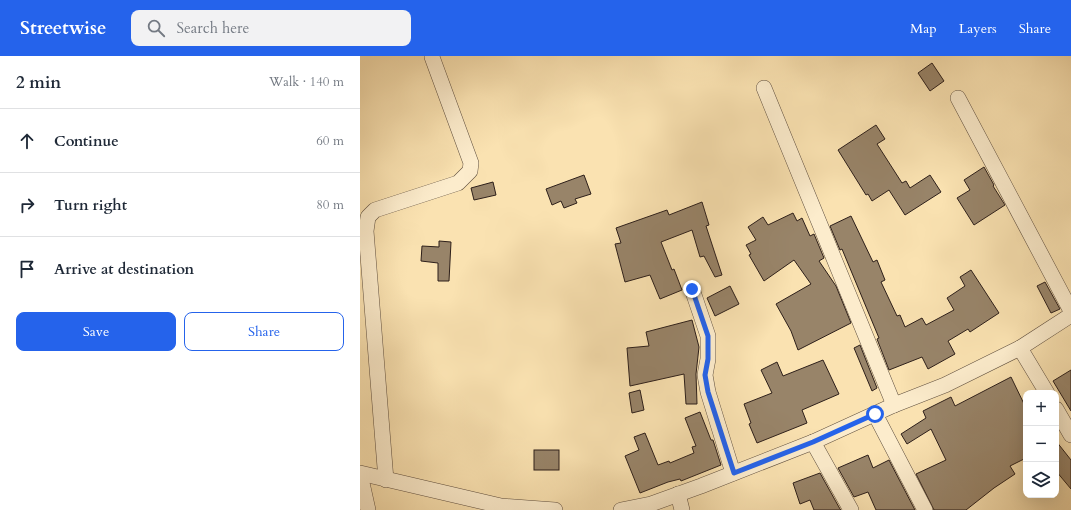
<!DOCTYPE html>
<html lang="en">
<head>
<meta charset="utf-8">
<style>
	:root { --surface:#fff; --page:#f2f2f3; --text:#1f2937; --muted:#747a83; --line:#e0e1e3; --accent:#2563eb }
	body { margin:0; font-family:Cardo,serif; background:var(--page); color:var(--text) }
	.controls { position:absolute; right:12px; bottom:12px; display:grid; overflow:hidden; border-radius:8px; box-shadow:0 4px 16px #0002 }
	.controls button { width:36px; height:36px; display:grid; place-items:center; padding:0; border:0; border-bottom:1px solid var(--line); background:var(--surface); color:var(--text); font:20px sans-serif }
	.stop { position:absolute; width:12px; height:12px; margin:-9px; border:3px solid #2563eb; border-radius:50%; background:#fff }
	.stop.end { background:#2563eb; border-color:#fff; box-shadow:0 1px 4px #0008 }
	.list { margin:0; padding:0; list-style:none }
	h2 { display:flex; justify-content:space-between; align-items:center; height:52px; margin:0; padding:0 16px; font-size:17px }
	h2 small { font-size:13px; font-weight:400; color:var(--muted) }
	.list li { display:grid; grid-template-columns:26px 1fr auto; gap:12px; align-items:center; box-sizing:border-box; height:64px; padding:0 16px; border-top:1px solid var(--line) }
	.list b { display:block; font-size:15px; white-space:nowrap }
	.list em { font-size:13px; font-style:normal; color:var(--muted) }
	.actions { display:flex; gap:8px; padding:12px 16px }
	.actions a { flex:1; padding:9px 0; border:1px solid var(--accent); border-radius:8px; text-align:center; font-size:14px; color:var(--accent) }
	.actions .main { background:var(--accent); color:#fff }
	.icon { flex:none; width:22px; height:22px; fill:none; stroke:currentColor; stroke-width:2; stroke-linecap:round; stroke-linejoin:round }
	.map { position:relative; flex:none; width:711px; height:454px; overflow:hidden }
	header { display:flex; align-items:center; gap:24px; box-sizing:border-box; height:56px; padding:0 20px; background:var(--accent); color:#fff }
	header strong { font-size:19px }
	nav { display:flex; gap:22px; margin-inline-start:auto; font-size:14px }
	.search { width:280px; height:36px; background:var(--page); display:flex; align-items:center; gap:10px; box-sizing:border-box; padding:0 14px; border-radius:8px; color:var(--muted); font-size:15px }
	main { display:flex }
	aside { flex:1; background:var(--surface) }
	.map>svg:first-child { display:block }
	.building { fill:#988469; stroke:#2d1f1a }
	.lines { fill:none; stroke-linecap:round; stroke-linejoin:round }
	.street-casing { stroke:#605040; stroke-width:16 }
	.street { stroke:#fceccc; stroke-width:15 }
	.route { stroke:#2563eb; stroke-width:5 }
</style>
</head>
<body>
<header>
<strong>Streetwise</strong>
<div class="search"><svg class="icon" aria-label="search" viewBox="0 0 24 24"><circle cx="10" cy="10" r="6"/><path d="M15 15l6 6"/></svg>Search here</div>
<nav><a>Map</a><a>Layers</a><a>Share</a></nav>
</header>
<main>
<aside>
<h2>2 min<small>Walk · 140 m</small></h2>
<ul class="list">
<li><svg class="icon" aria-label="ahead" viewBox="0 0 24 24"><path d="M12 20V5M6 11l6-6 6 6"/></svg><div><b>Continue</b></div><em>60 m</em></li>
<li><svg class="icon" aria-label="right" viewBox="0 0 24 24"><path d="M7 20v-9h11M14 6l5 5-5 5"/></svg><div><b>Turn right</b></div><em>80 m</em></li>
<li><svg class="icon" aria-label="arrive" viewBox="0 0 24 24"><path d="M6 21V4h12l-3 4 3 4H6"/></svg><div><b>Arrive at destination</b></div></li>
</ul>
<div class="actions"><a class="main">Save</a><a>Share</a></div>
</aside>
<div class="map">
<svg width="711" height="454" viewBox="0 0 711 454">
	<rect width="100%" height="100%" fill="#fae2b1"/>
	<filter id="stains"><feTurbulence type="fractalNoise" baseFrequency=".005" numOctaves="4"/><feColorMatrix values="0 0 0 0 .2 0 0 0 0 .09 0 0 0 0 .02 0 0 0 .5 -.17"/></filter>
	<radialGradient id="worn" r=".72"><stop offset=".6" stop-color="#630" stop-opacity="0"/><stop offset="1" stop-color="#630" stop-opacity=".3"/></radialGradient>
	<g class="building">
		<polygon points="572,7 584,25 570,35 558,17"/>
		<polygon points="516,69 525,83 517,88 542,127 546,125 550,132 570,119 581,136 545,159 529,134 512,145 508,138 506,139 478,94"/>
		<polygon points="624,111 634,129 633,130 645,149 614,169 597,142 610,134 604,124"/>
		<polygon points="224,119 231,138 215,143 217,147 204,152 201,145 192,149 186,133"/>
		<polygon points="133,126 136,139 114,144 111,132"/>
		<polygon points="342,146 349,169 346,170 362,219 355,221 344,200 340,201 332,174 301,186 312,214 314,213 322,234 300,243 290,219 265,226 255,188 261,187 256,172 307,154 309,159"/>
		<polygon points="433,157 437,165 442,162 450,180 454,178 464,202 459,205 476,230 491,267 438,294 431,275 416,248 451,228 434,204 404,225 389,199 391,198 386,189 396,184 388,171 403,161 408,169"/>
		<polygon points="491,160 513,206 517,204 525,224 521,226 537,260 540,259 545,271 562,262 566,269 594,254 587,242 605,230 600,221 611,214 639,257 610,276 608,273 588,285 595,298 568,313 562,301 529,314 517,283 519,282 482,193 480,194 470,170"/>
		<polygon points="79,185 91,186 89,225 78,225 78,207 61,205 62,190 79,191"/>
		<polygon points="685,226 700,253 691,257 677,230"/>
		<polygon points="370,230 379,248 355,260 347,242"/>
		<polygon points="332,264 339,291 336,318 337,348 326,348 324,318 270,330 267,292 289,290 286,276"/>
		<polygon points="500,289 517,332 512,335 494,292"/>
		<polygon points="463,304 479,338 442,354 447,367 397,387 389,368 391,367 384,348 412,337 401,314 417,306 423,320"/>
		<polygon points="711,314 711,355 693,325"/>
		<polygon points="651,321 666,352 666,402 650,410 655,418 634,432 606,454 574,454 556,418 586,404 571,373 547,388 541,378 566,362 563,355 591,341 595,350"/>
		<polygon points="280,334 284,354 272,357 269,337"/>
		<polygon points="340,356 351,384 353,384 361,409 321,425 320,423 308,426 280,437 265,400 279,394 274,381 285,377 298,409 309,405 310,407 334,397 332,391 336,390 325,362"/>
		<polygon points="696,385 711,404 711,433 696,415"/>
		<rect x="174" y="394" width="25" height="20"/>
		<polygon points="508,399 513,412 529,404 555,454 516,454 508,436 494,441 478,412"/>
		<polygon points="460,417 480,453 481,454 454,454 450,444 440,448 433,427"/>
	</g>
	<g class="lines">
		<defs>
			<g id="street">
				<polyline points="404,32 534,349"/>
				<polyline points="598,42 711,255"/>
				<polyline points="332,233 348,280 348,303 345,319 348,336 373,417"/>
				<polyline points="660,292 687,337"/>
				<polyline points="696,353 711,379"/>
				<polyline points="515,358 565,454"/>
				<polyline points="453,386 491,454"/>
				<polyline points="0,417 141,450 195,454"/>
				<polyline points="0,418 8,454"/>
				<polyline points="26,424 6,175 8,161 15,154 98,127 110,115 111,107 72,1"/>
				<polyline points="318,438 322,454"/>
				<polyline points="261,454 291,448 341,430 453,386 534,349 585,329 660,292 711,259"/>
			</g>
		</defs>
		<use href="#street" class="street-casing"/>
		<use href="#street" class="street"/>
	</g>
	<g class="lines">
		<polyline class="route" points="332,233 348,280 348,303 345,319 348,336 374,417 453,386 515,358"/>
	</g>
	<rect width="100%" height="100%" filter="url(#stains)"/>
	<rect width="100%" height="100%" fill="url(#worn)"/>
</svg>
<div class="controls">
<button>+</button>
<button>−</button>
<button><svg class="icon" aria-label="layers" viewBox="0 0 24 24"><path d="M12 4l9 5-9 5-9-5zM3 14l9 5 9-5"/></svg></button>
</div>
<div class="stop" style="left:515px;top:358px"></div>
<div class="stop end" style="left:332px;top:233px"></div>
</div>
</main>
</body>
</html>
